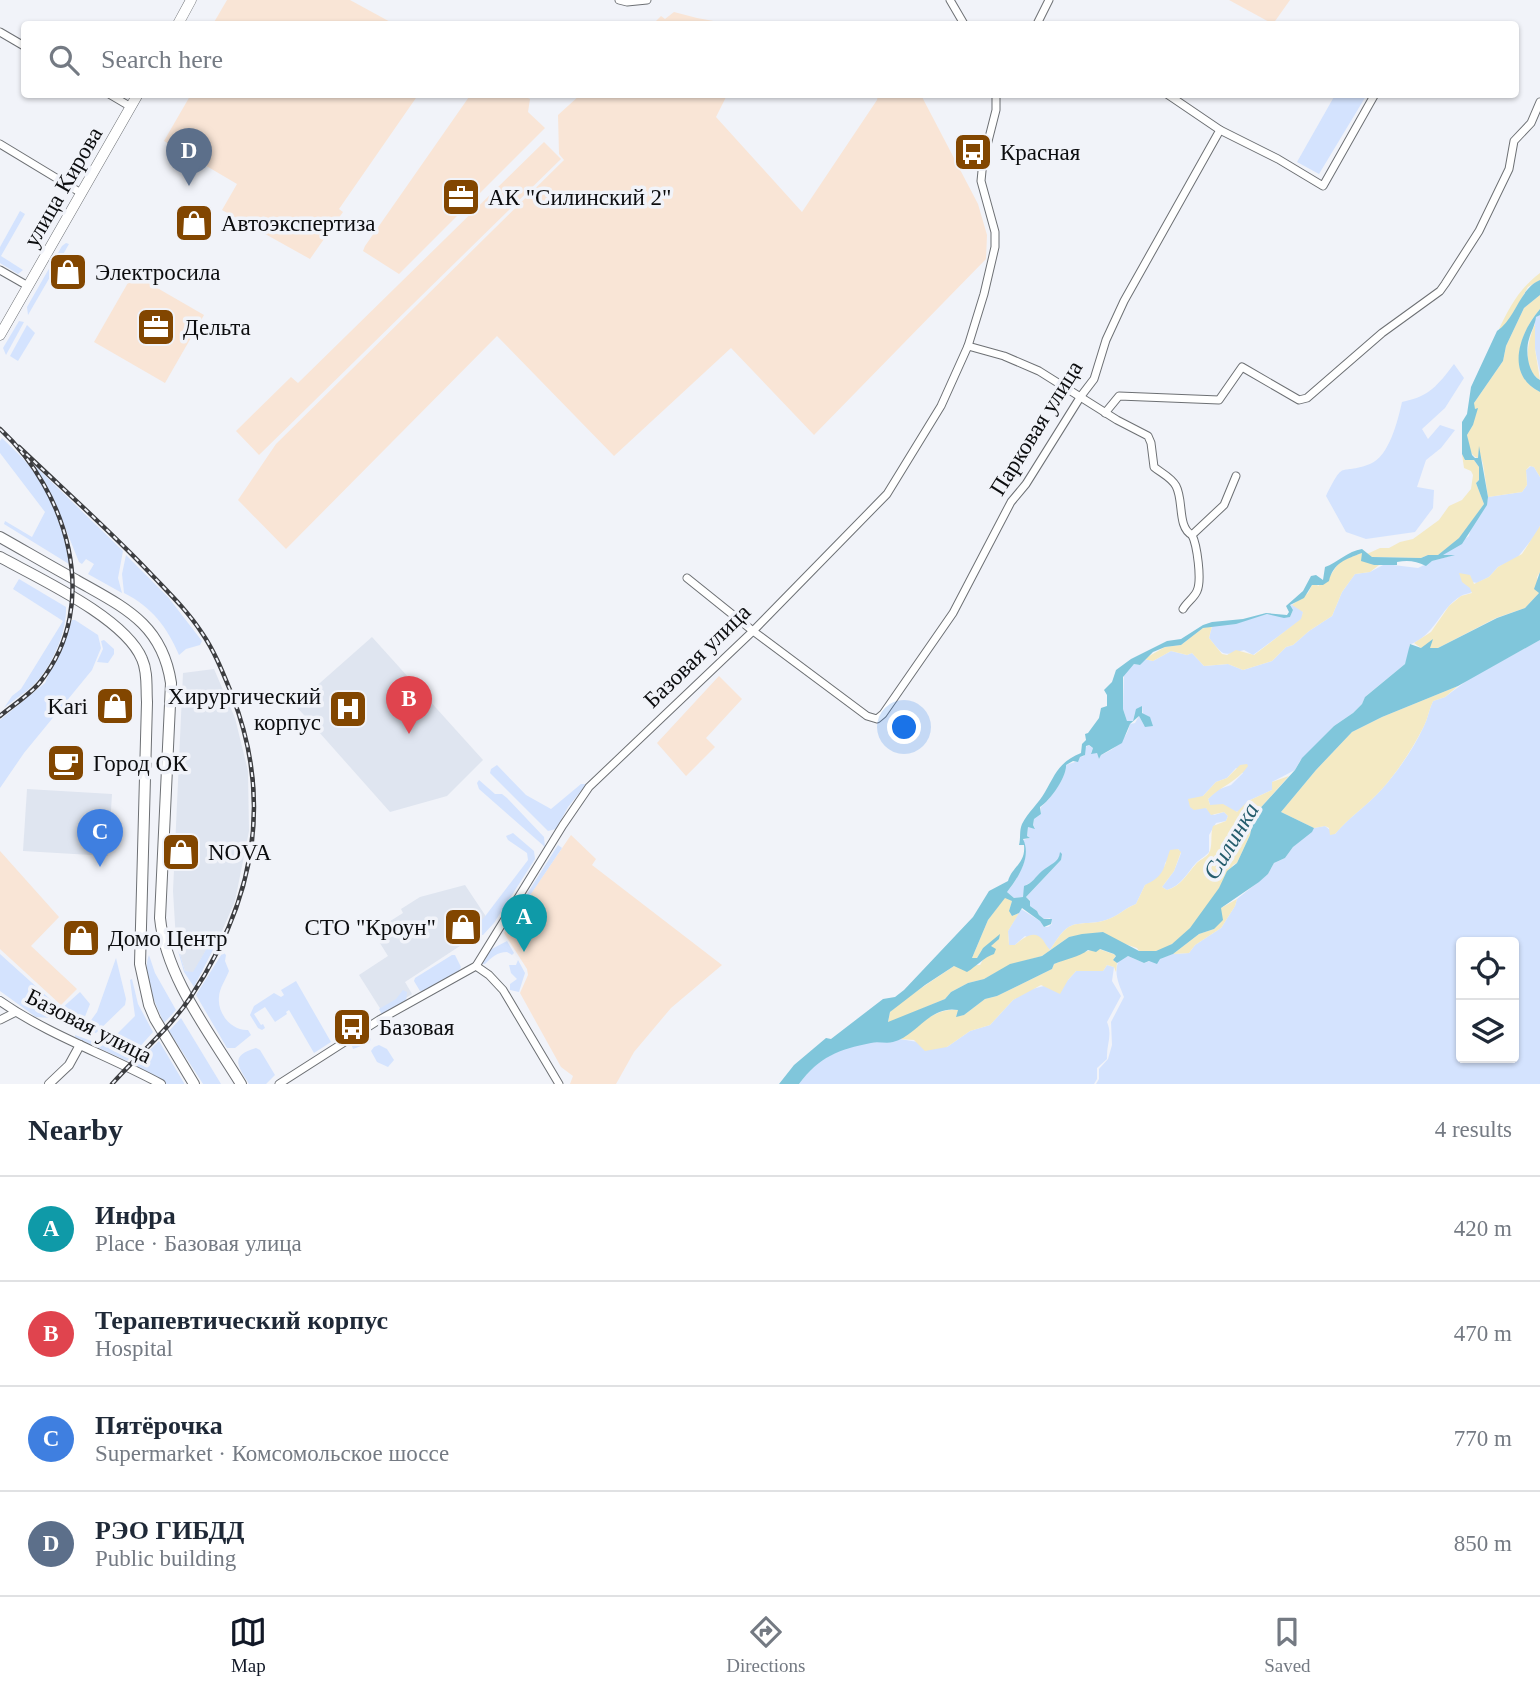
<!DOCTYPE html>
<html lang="en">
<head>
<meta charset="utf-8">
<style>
	:root { --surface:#fff; --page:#f6f6f7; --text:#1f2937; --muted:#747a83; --line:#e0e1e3; --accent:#111827 }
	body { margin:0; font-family:"Times New Roman",serif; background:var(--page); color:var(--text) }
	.controls { position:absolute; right:21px; bottom:21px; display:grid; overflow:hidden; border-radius:7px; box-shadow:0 2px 5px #0004 }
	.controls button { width:63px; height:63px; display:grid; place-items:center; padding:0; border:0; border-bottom:2px solid var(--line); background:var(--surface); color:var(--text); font:35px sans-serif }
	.you { position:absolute; left:905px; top:728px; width:24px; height:24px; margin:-18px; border:5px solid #fff; border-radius:50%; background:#1a73e8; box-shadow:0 0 0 10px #1a73e833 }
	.badge { display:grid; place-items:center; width:46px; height:46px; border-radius:50%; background:var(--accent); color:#fff; font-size:23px; font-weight:700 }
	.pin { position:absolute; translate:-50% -58px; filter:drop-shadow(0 2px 4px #0008) }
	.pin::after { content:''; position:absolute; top:37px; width:24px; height:21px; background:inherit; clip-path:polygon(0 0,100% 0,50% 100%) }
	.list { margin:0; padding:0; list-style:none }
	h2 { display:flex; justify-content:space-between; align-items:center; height:91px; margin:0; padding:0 28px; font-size:30px }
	h2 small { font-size:23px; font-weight:400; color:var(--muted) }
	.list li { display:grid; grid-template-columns:46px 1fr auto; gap:21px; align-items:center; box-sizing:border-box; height:105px; padding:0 28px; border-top:2px solid var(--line) }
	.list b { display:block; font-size:26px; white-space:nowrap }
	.list p { margin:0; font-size:23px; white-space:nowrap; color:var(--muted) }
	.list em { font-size:23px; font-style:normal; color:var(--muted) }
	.icon { flex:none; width:38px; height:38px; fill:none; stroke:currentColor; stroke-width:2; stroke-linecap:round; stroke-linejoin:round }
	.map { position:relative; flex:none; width:1540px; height:1084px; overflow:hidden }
	.search { position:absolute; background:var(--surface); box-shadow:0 2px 5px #0004; left:21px; right:21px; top:21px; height:77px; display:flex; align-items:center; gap:18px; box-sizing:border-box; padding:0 24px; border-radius:7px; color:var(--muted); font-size:26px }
	.sheet { height:511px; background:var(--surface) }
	nav { display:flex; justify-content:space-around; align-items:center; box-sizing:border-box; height:98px; border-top:2px solid var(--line); background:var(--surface); font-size:19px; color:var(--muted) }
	nav a { display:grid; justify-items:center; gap:4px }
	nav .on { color:var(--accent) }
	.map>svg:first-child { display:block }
	.built { fill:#dfe5f0 }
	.industrial { fill:#f9e5d6 }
	.green { fill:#d4e3fe; fill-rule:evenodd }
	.sand { fill:#f4eac4 }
	.water { fill:#80c6db }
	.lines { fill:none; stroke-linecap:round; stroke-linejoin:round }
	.minor-casing { stroke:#6d7074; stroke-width:9 }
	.tertiary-casing { stroke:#6d7074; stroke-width:10 }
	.secondary-casing { stroke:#6d7074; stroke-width:11 }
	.primary-casing { stroke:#6d7074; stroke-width:12 }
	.minor { stroke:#fff; stroke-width:7 }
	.tertiary { stroke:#fff; stroke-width:8 }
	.secondary { stroke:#fff; stroke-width:10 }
	.primary { stroke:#fff; stroke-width:10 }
	.rail-casing { stroke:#3c3d40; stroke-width:4.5 }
	.rail { stroke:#f1f3f9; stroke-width:2; stroke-dasharray:5; stroke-linecap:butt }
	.labels { text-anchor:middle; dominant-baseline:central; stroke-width:7; stroke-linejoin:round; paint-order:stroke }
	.poi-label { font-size:23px; fill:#0c0d0f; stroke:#f1f3f9; text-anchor:start }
	.street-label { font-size:23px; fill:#0c0d0f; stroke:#f1f3f9 }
	.water-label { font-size:24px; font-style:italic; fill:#255d6d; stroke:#f1f3f9 }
</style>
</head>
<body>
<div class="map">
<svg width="1540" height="1084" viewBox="0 0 1540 1084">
	<rect width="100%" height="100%" fill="#f1f3f9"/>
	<g class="built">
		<polygon points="372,637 483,760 447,796 390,812 295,705"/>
		<polygon points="214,669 235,718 248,771 249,831 235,901 219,938 214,936 193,973 185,971 176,941 173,891 183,673"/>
		<polygon points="27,789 112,794 108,856 23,851"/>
		<polygon points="465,885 487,918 463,937 466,942 405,982 412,994 383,1013 359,975 388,956 373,932 403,913 401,909 420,897"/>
	</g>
	<g class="industrial">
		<polygon points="227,0 350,0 394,24 213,24"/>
		<polygon points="1229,0 1290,0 1273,24"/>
		<polygon points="674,12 697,18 730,24 653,24 661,16 665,19"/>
		<polygon points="471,94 521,95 530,99 528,112 545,128 399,274 363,251 365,246"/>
		<polygon points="189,95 418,95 339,209 343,212 310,259 222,210 237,184 164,141 190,96"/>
		<polygon points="580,95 727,95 716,117 802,212 877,100 878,95 921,95 978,204 987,235 986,259 814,435 731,348 614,456 497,336 286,549 238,500 276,444 564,160 559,154 558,115"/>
		<polygon points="544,142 561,159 259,455 236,431 291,377 298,383"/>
		<polygon points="133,274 204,315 165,383 94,342"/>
		<polygon points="719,676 742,699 706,738 715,747 686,776 657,743"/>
		<polygon points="571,835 596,859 592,865 722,965 671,1008 634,1052 616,1084 570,1084 573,1076 561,1067 520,993 528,975 527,969 504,933"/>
		<polygon points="0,851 59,917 31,946 77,989 61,1005 0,949"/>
	</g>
	<g class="green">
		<polygon points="1363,94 1366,96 1319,174 1297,162 1335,95"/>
		<polygon points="20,211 25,214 1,256 23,270 18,274 0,263 0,247"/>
		<polygon points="66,243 69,244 28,315 27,307 62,246"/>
		<polygon points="1538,315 1540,315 1540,373 1535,349 1535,318"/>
		<polygon points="19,321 24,322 6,355 3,348"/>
		<polygon points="27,325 35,333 18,361 10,356"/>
		<path d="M1454,364l10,14 -19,30 -23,21 6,10 12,-14 15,5 -14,18 -15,12 -9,27 17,3 -1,18 -18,24 -49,7 -20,-7 -20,-36c19,-38 12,-20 44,-32 19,-7 28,-44 32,-62 28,-6 35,-16 52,-38z"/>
		<path d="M2,438c8,8 17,16 24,24 22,26 40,69 43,102l-65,-40 1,-3 27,16 13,-25 -45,-59v-12z"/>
		<polygon points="32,463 123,551 118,578 122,593 88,574 94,564 86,559 82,564 79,562 54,500"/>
		<path d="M1531,466l3,1 6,10v49l-3,7 -20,25 -19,9 -9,10 -12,6 -5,-1 -2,-7 2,17c-4,2 -8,2 -11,4 -21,12 -26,40 -52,49v9l-4,10 -39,32 -4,8 -9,9 -19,13 -34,35 -5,9 -23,12v8l-24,11 -7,10 -7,1 -24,-7 -2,-6 9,-9 14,-5 12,-12 -7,-5 -9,10 -11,4 -13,14 3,12 8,7 10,-3 4,4 -2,5 -10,2 -7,12v17c-3,4 -9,7 -13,11 -9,10 -15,23 -29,27l-5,-3 12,-16 7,-18 -3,-4 -13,14 -1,8 -8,10 -11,4 -9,19c-11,4 -19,13 -30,16 -12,4 -18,2 -28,4 -14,1 -21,16 -28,26l-25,-14 -10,9h-6l-1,-14 13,-22 19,12 4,6h4l4,-3 -2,-6 -6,1 -5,-4 -1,-3 -8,-6v-6l-4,-3 35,-37 -1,-3c-5,7 -27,25 -34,28l-3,12 -9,1 -7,-6c11,-14 24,-34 16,-52l7,-2 -3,-2 1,-9 7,1 -2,-3 1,-6 7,-5v-7c10,-8 26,-31 25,-42l12,-4 2,-4 4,-1 1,-8 3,-3 5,3 -2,5h6l2,6 2,-4c15,-6 26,-16 29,-31l5,-1 4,-7 5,9 -2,-19 -7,7 -2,8h-6l-4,-12 1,-36 10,-9 6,1 4,-6 9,2 18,-10 16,4 5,-2 12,13 24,-2 15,6 29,-9 14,-14 7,-2 16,-14 23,-15 10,-24 13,-18 15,-2 15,-8 33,4 14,-7 18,-5 -8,-1 27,-19c2,-15 18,-24 19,-39l34,-5 5,-7 -1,-15z"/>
		<path d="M126,555l42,42 34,44 -2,4 -14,4 -7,6c-12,-28 -27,-48 -55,-62l-2,-19z"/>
		<path d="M19,579l47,28c1,23 -12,54 -27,72 -9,11 -24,20 -35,29l8,-12 9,-7 42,-68 -50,-32z"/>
		<path d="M1294,604l9,8 -1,7 -49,36 -9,-5c-22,7 -21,5 -35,-12l3,-12 24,-3 31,-9 23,3 3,-7 -4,-4z"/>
		<polygon points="72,620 75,620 98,635 101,648 92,670 24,753 0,788 0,720 45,683"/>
		<polygon points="104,640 114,649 114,654 108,663 97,662 103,649 101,641"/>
		<path d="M1540,640v444h-444l3,-5v-10l9,-10 4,-14 -1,-23 13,-25c-5,-13 -11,-24 -5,-37l9,-4 16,7 29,-9 16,-1 6,-8 26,-17 14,-22 2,-7 31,-25 6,-11 11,-5 8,-11 21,-19 11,-2 10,8c14,-17 32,-28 47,-45 16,-18 32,-41 42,-63 4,-8 5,-17 9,-25l12,-4 24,-18zM1461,942h53v116h-53z"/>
		<polygon points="497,765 526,795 551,809 581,784 586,784 585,786 568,807 556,829 548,831 490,773 491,769"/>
		<polygon points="479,780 495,794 502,794 507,798 544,837 545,847 479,789 477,783"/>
		<polygon points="513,833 534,851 535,859 494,923 483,935 481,935 476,925 483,919 528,860 527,853 508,840 506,836"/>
		<polygon points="558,845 562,848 514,919 511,919"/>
		<polygon points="175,929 176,941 185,971 193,972 214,936 219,938 194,987 184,972 173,933"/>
		<path d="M507,941l7,12 -2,2 -5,-3c-10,0 -15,5 -22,12h-4l7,-13z"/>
		<path d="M223,952l3,3 -1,6 4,10c-3,8 -10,18 -10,26 -2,17 13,34 29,33l3,5 -16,13h-8l-31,-53z"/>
		<polygon points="0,954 61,1009 80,992 90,1004 84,1019 78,1026 73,1027 51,1018 36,1017 0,991"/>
		<path d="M149,955l6,18 21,37 -12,13c-8,-18 -23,-49 -15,-68z"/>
		<polygon points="452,955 455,955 461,967 459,971 424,992 420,991 414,981 415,978"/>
		<polygon points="116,958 126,999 125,1005 96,1033 84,1030 97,1012"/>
		<polygon points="518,960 525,973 519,992 510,990 510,984 517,979 511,973 509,965 516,965"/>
		<path d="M1107,965l7,2 -2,14 9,15 -14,26c6,14 -1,23 0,37l-10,9v11l-3,5h-295c19,-27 42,-37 74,-42 10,-1 17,2 27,-3l47,8 23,-16 20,-6 23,-25 15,-10 40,-10 8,-9h27z"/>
		<polygon points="132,979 138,1004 153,1032 127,1061 75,1037 75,1035 105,1046 135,1016 130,980"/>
		<polygon points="296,981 331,1042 314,1053 289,1010 286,1012 287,1014 275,1022 265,1007 254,1014 261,1025 263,1024 265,1028 262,1030 258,1028 250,1015 254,1006 274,993 281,997 284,995 281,990"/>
		<polygon points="403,990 407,992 406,1001 382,1015 379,1009 396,999"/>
		<polygon points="181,1018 221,1084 203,1084 169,1031"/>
		<polygon points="366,1032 371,1039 369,1043 353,1049 351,1043"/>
		<polygon points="159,1041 184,1083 184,1084 167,1084 133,1066"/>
		<polygon points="379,1045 387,1049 394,1060 388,1067 377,1062 371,1051 374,1047"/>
		<path d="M256,1048l4,2 15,25 -9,9h-17c-11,-18 -20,-28 7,-36z"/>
	</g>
	<g class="sand">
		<path d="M1540,273v7l-12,7 -23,40 -6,2c11,-23 21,-41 41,-56z"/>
		<path d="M1540,295v14c-20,23 -35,65 0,83v85l-6,-10 -4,-1 -4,4 1,15 -5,7 -34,5 -5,-33 -4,-14 -1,8c-9,-2 -9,-15 -11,-23l6,-10 1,-22 29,-42 3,-15 18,-38z"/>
		<path d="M1535,324v25l5,31c-19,-11 -12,-40 -5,-56z"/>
		<polygon points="1462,454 1465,460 1474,460 1479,467 1479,480 1476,483 1484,504 1460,538 1438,555 1428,555 1421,558 1372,557 1367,554 1380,548 1389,548 1400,542 1413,539 1439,520 1449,506 1462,500 1471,489 1473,475 1471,471 1464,468"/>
		<polygon points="1540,526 1540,572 1537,577 1539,593 1525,608 1496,618 1438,648 1421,648 1414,643 1431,632 1449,606 1461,596 1472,593 1470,588 1462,582 1459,573 1470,575 1474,584 1489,577 1498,567 1522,554"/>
		<polygon points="1362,553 1374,565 1379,565 1370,572 1355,574 1342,592 1332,616 1309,631 1293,645 1286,647 1272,661 1243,670 1228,664 1204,666 1192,653 1187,655 1171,651 1153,661 1144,659 1165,647 1181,645 1203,628 1212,626 1209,638 1222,654 1227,655 1236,650 1254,655 1301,619 1303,612 1292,605 1308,593 1312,585 1316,583 1318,586 1330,576 1340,561"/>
		<path d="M1458,686l-13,11 -12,4c-4,8 -5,17 -9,25 -11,22 -26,45 -42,63 -15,17 -33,28 -47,45l-5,1 -1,-7 -4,-2 -11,2 -33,-16 35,-42 36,-38 30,-15z"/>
		<path d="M1247,764l1,2c-11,16 -27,20 -40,33l2,6 13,-1 14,8 11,-11 24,-11v-8l17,-6 -35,39 -4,20 -13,28 -4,2c-16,27 -44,79 -77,86 -6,1 -12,0 -17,0l-2,-3 -21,-7 -13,-9 -34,5 -27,19 -32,9 -26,14 -16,4 -17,9 -6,7 -57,24 2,-11 12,-11 52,-35 26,-1 14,-24 -11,7 -6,10h-5l16,-38 17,-23 7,4 -3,10 3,5 7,-3 -11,18 1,14h6c7,-6 19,-17 28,-5 2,3 4,7 7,10 7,-10 14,-25 28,-26 11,-2 16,0 28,-4 11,-3 19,-12 30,-16l9,-19c19,-9 18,-15 25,-35l8,-1 3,3 -7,19 -12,16 5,3c14,-4 20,-16 29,-26 3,-4 10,-6 13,-11 4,-7 1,-18 4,-27l13,-5 2,-5 -4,-4 -13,3 -5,-7 -12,2 -4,-3 -2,-8 15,-3 13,-14 11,-4 13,-13z"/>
		<polygon points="1237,899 1235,906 1221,928 1195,945 1189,953 1173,954 1199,934 1214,929 1221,908"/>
		<path d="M1099,949l17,6 -3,5 4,3 -1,9 -2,-5 -7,-2 -4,6h-27l-8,9 -8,14 -19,-9 -28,15 -23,25 -20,6 -23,16 -22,4 -11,-11 -14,-1c17,-13 36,-32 59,-29l-3,6 8,-1 21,-16 12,-3 55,-27 2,-5c15,-6 30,-14 45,-15z"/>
	</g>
	<g class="water">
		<path d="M1540,280v15l-16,13 -18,38 -3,15 -29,42 1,6 3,-1 -5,17 -6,10 5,20 3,3h3l1,-12 9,51 -1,8 -25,39 -19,11h12l-23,6 -6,5c-10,-5 -18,-6 -29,-4v3h-23l-13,-4 1,-8c-16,6 -29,10 -33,28l-6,4h-11l-8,13 -14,7 3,5 -3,7 -6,1 -17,-4 -31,10 -33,4 -22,17 -16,2 -12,5 -13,13 -6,-1 -11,13v32l4,12h6l3,-12 6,-3v7l8,4 3,9 -8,1 -6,-11 -9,8 -8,19 -21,12 -2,4 -2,-6 -6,1 2,-6 -4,-3 -3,1 -1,9 -5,2 -2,5 -5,-1 -7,4c1,11 -15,35 -26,42l1,7 -7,5 -1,6 2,4 -7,-2 -1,9 3,2 -7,1c9,18 -5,39 -16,53l7,6 9,-1 1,-11c9,-3 11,-9 18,-15 8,-7 17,-8 18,-19l2,2 -1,6 -35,37 4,4v5l7,5 2,4 5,4h8l-1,5 -7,3 -4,-6 -18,-13 -3,5 -7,3 -3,-5 3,-10 -7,-3 -17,22 -16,38h5l6,-10 17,-14 -1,5 -8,7 5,3 -2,5c-10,3 -17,12 -27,18l-13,-6 -29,19 -35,27 -2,10 57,-23 6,-7 17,-9 16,-4 26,-15 32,-8 27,-19 13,-3 21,-2 36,19h17l16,-7 18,-16 29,-40 8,-17 10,-8 13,-28 4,-20 41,-45 7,-12 32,-32 19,-13 9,-9 3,-7 40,-33 5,-20 11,4 12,-9 -3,9h8l59,-30 28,-10 14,-15 -5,-4 6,-17v68l-82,46 -76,31 -30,15 -36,38 -35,42 33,16 -2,4 -19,15 -8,11 -11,5 -6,11 -9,8 -38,26 2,12 -9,9 -15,5 -26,20 -13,5 -3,5 -8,-3 -5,2 -16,-7 -11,7 -4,-3 3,-4 -2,-2 -14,-5 -4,3 -8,-2c-9,7 -22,9 -34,14l-2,5 -55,27 -12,3 -21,16 -8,2 2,-7c-29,-5 -42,27 -65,32 -7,2 -15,-1 -22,1 -32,6 -52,14 -72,41h-20l15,-19 32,-27 5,1 52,-40 12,-2 9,-7 69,-73 16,-26 19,-10c4,-14 18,-18 16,-36h-5c2,-7 0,-14 3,-21 6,-12 17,-21 23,-32 11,-19 14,-30 36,-39l1,-9 4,-4 -1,-6 3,-1 11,-15 2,-10 6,-2v-11l-3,-5 8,-8 4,-12 15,-11 36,-18 14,-2 22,-14 9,-3 31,-3 23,-6 21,2 2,-3 -3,-6 17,-15 8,-15 5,-1 7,5 2,-13c12,-4 23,-16 37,-18l10,8 49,1 7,-3h10l21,-17 25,-34 -8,-21 3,-3v-13l-5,-7h-9l-3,-6v-32l5,-8 4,-27 26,-56c19,-13 23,-43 43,-51z"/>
		<path d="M1540,309v6l-4,2c-1,9 -5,14 -7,22 -4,12 -1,35 11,41v12c-36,-18 -20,-60 0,-83z"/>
	</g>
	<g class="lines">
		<defs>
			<g id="minor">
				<polyline points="619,0 627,2 647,0"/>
				<polyline points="950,0 964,24"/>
				<polyline points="1037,24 1049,0"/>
				<polyline points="0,32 24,46"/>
				<polyline points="109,94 131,107"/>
				<polyline points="1220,130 1278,159 1323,186 1375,94"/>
				<polyline points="0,144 81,193"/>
				<polyline points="0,270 28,286"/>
				<path d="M968,346l36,10 35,15 78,49 31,16 3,7 3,24c7,6 17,10 22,19 8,15 1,41 16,49"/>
				<polyline points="1105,413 1119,396 1219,400 1242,367 1299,400 1307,398 1382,333 1440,291 1445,284 1479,231 1509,169 1514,141 1531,123 1540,102"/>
				<polyline points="687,578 753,631 867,716 877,719 883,714 953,613 1011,502 1026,484 1081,396 1094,379 1106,340 1124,301 1220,130 1167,94"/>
				<path d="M1183,609c4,-7 11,-11 14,-18 5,-11 0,-46 -5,-56l32,-30 12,-29"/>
				<polyline points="476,966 489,975 503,990 559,1084"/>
				<polyline points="0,1020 16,1012"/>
				<polyline points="279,1084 379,1020 476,966 563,825 589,787 753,631 887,494 941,406 968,346 984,294 995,247 995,232 981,181 983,161 996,110 996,94"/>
			</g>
			<g id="tertiary">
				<path d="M0,1001c50,35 108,54 161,83"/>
				<polyline points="49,1084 69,1065 80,1045"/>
			</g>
			<g id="secondary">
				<polyline points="178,24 191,0"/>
				<polyline points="0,335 138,94"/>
			</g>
			<g id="primary">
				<path d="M0,537c25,14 50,29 76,43 47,27 86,43 95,103l-11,235c6,60 50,115 81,166"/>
				<path d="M0,557c40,22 125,61 142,102 6,13 4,29 5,43l-7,262 9,41 6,14 39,65"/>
			</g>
		</defs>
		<use href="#minor" class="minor-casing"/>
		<use href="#tertiary" class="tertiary-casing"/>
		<use href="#secondary" class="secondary-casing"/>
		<use href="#primary" class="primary-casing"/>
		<use href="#minor" class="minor"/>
		<use href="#tertiary" class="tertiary"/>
		<use href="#secondary" class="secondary"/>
		<use href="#primary" class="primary"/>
		<defs>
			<g id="rail">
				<path d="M0,429c67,62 102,174 41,252 -10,13 -28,24 -41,35"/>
				<path d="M19,447c44,42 89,82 131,126 18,19 37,37 52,60 13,19 21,40 30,62 42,107 21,209 -42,303 -21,31 -53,58 -78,86"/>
			</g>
		</defs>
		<use href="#rail" class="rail-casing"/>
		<use href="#rail" class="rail"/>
	</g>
	<defs>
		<symbol id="bus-square" viewBox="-11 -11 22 22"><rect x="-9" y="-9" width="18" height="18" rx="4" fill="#824600" stroke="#f1f3f9"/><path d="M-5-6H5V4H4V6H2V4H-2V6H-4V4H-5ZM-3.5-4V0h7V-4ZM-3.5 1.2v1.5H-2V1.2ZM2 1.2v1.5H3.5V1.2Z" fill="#fff"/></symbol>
		<symbol id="office-square" viewBox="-11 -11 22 22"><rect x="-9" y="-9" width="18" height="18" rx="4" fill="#824600" stroke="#f1f3f9"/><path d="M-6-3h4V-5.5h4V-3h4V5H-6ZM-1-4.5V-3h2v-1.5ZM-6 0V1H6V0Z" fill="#fff"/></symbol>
		<symbol id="shop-square" viewBox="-11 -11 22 22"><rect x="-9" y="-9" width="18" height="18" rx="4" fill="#824600" stroke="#f1f3f9"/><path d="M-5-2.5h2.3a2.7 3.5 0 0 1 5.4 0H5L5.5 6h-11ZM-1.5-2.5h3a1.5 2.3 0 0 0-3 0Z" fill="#fff"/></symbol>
		<symbol id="hospital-square" viewBox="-11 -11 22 22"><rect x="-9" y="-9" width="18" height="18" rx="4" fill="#824600" stroke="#f1f3f9"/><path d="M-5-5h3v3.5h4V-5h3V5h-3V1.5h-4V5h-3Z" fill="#fff"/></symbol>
		<symbol id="cafe-square" viewBox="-11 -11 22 22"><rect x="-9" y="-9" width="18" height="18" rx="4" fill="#824600" stroke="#f1f3f9"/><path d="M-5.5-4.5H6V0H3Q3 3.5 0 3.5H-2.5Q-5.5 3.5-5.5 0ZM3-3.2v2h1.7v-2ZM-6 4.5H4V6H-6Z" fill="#fff"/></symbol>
	</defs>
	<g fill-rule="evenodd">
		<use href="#bus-square" x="951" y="130" width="44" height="44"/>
		<use href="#office-square" x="439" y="175" width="44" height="44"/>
		<use href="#shop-square" x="172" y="201" width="44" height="44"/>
		<use href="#shop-square" x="46" y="250" width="44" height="44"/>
		<use href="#office-square" x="134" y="305" width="44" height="44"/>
		<use href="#shop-square" x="93" y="684" width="44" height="44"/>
		<use href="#hospital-square" x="326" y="687" width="44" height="44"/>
		<use href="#cafe-square" x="44" y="741" width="44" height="44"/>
		<use href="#shop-square" x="159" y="830" width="44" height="44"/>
		<use href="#shop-square" x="441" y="905" width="44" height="44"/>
		<use href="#shop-square" x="59" y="916" width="44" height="44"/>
		<use href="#bus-square" x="330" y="1005" width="44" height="44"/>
	</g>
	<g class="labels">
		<g class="poi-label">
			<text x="1000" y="152">Красная</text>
			<text x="488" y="197">АК "Силинский 2"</text>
			<text x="221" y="223">Автоэкспертиза</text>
			<text x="95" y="272">Электросила</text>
			<text x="183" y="327">Дельта</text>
			<text x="321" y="696" text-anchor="end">Хирургический<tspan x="321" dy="26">корпус</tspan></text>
			<text x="88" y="706" text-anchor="end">Kari</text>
			<text x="93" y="763">Город ОК</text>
			<text x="208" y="852">NOVA</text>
			<text x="436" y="927" text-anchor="end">СТО "Кроун"</text>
			<text x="108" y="938">Домо Центр</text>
			<text x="379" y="1027">Базовая</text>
		</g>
		<g class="street-label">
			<text transform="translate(63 187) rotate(-60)">улица Кирова</text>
			<text transform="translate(1036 428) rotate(-58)">Парковая улица</text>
			<text transform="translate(697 656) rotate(-44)">Базовая улица</text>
			<text transform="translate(89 1026) rotate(27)">Базовая улица</text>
		</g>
		<g class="water-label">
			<text transform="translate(1231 841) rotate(-59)">Силинка</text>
		</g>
	</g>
</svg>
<div class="controls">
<button><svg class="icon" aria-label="locate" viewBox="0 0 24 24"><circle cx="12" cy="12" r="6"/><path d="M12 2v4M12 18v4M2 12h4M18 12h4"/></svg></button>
<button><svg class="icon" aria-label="layers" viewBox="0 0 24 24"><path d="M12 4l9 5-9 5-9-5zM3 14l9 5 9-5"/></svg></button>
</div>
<div class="you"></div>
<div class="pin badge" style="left:524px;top:952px;background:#0f9aa8">A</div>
<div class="pin badge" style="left:409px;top:734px;background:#e0444e">B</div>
<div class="pin badge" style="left:100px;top:867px;background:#3f7fe0">C</div>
<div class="pin badge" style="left:189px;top:186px;background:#5c6f8a">D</div>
<div class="search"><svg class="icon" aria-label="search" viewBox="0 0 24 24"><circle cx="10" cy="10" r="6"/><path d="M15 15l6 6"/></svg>Search here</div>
</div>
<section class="sheet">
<h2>Nearby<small>4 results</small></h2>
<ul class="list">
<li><span class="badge" style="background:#0f9aa8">A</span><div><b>Инфра</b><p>Place · Базовая улица</p></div><em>420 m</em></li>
<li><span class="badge" style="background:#e0444e">B</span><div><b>Терапевтический корпус</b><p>Hospital</p></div><em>470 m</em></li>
<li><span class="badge" style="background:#3f7fe0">C</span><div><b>Пятёрочка</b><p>Supermarket · Комсомольское шоссе</p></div><em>770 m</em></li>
<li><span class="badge" style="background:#5c6f8a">D</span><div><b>РЭО ГИБДД</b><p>Public building</p></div><em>850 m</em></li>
</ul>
</section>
<nav>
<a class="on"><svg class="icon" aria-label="map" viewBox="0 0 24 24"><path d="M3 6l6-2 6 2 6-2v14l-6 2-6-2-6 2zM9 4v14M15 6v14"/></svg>Map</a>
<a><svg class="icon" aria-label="directions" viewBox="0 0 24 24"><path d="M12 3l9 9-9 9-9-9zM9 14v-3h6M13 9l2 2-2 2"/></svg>Directions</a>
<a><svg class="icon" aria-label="saved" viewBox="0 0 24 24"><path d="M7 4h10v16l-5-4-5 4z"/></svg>Saved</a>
</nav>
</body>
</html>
